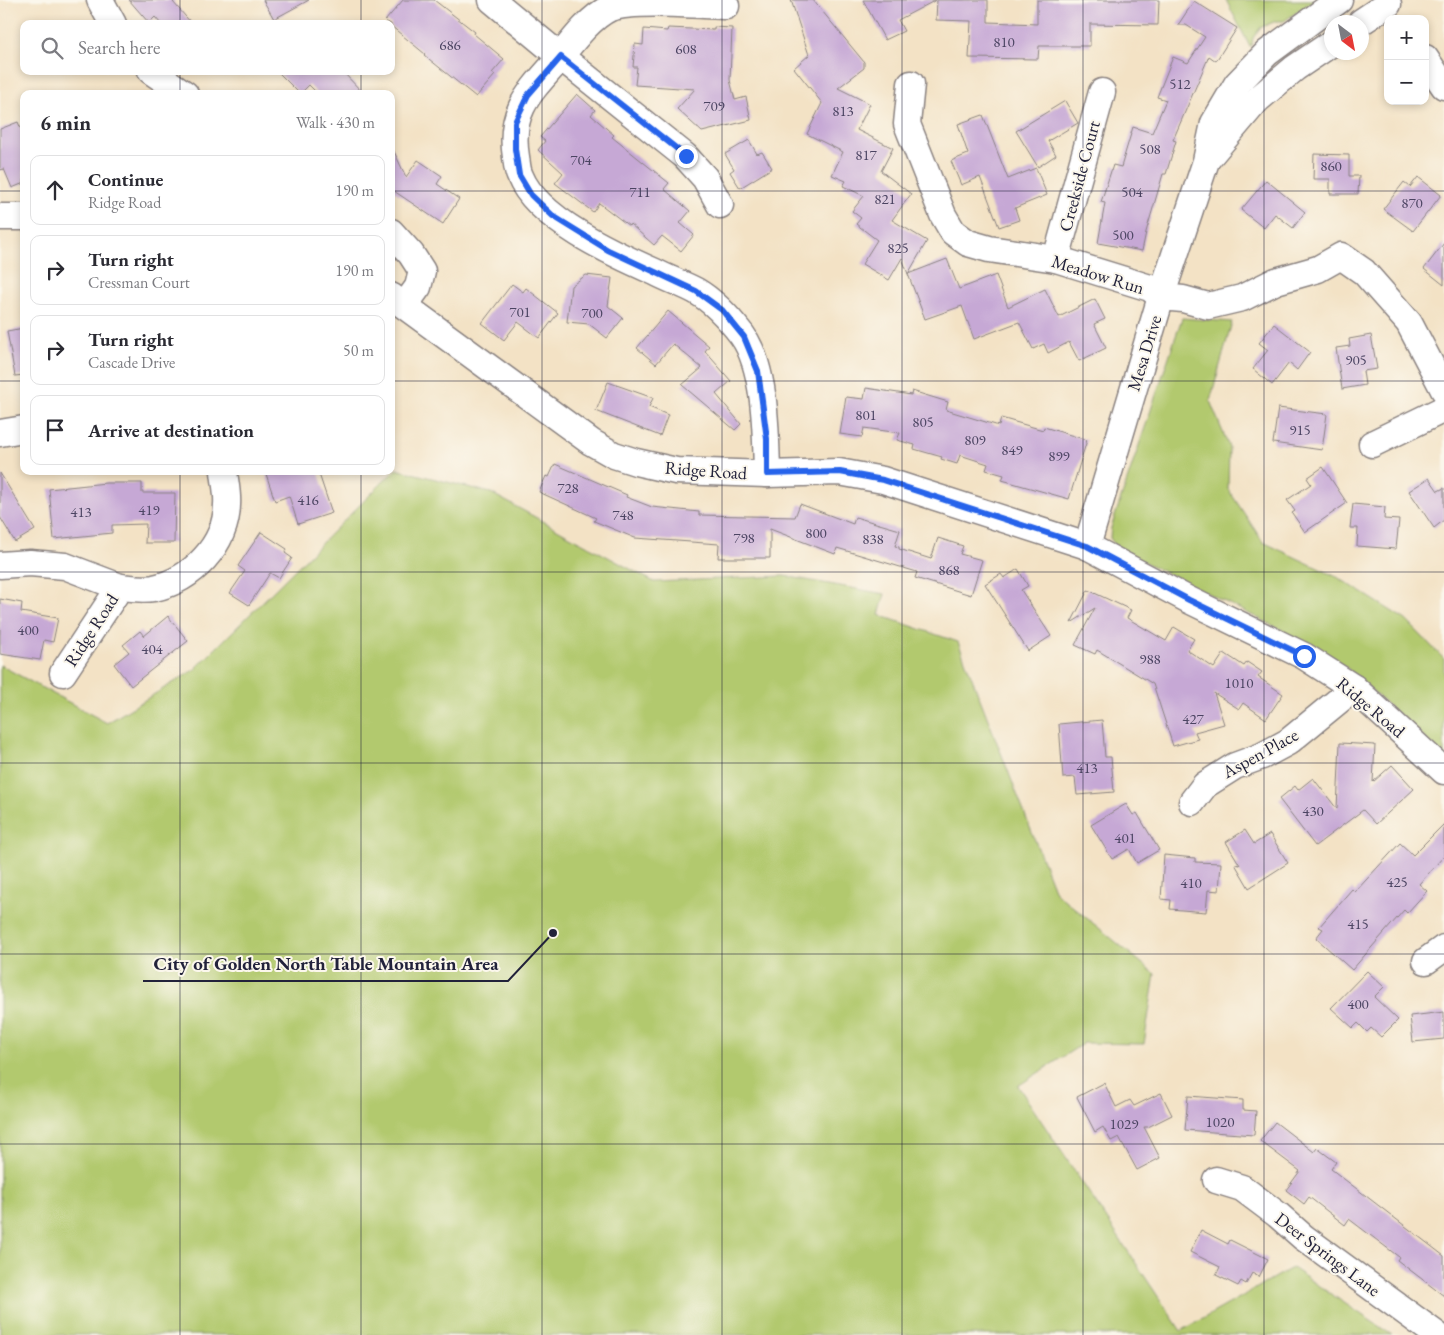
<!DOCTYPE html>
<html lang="en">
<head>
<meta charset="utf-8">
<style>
	:root { --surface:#fff; --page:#f2f2f3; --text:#2b2b33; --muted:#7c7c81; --line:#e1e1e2 }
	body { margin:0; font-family:"EB Garamond",serif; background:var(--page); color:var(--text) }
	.controls { position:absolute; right:15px; top:15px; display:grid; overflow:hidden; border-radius:10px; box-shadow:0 2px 8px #0003 }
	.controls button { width:45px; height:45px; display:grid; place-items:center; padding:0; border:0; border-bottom:1px solid var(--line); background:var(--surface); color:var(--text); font:25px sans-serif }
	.compass { position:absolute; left:1324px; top:15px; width:45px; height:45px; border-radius:50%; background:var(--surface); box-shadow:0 2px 8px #0003; rotate:148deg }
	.stop { position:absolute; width:15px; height:15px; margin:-11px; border:4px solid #2563eb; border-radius:50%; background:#fff }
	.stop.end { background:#2563eb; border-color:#fff; box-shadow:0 1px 5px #0008 }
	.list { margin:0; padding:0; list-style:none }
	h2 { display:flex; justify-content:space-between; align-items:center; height:65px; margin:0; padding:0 20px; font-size:21px }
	h2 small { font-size:16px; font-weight:400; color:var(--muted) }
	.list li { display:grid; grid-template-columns:32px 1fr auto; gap:15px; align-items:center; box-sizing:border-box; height:70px; margin:0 10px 10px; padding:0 10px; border:1px solid var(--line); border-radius:10px }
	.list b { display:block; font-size:19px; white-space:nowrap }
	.list p { margin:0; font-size:16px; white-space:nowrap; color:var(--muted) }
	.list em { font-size:16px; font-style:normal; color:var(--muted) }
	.icon { flex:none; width:28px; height:28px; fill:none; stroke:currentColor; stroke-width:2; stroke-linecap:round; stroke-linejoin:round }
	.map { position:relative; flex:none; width:1444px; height:1335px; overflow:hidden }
	.search { position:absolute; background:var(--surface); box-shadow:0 2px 8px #0003; left:20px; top:20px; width:375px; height:55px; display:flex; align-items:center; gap:12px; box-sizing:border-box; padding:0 18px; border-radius:10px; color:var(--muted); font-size:19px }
	.panel { position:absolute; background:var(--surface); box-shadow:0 2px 8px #0003; left:20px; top:90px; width:375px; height:385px; border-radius:10px }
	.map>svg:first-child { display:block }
	.green { fill:#b2c96e; stroke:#6a7654 }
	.building { fill:#c6a8d5 }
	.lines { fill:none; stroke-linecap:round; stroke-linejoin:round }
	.minor-casing { stroke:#8a8280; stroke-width:29 }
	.minor { stroke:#fff; stroke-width:26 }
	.route { stroke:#2563eb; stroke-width:6 }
	.grid { fill:none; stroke:#22223b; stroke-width:1; stroke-opacity:0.55 }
	.labels { text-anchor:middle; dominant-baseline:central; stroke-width:4; stroke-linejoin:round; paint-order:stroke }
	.number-label { font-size:15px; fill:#4b4462 }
	.street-label { font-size:18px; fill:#22223b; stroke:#fbf7ec }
	.leader { fill:none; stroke:#22223b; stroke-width:2 }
	.callout-dot { fill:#22223b; stroke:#fbf7ec; stroke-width:2 }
	.callout-label { font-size:19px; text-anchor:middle; font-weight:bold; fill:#22223b; stroke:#fbf7ec; stroke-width:4; stroke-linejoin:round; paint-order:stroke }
</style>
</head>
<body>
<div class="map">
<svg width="1444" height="1335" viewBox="0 0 1444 1335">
	<rect width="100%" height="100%" fill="#fbf7ec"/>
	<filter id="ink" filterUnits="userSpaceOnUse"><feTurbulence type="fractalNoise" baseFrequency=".02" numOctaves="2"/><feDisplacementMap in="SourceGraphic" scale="10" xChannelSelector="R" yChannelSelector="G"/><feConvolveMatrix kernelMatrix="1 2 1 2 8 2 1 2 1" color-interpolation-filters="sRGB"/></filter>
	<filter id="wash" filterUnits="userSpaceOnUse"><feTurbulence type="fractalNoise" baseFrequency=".0096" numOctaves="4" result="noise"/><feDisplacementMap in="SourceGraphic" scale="20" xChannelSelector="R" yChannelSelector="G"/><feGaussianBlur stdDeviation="1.12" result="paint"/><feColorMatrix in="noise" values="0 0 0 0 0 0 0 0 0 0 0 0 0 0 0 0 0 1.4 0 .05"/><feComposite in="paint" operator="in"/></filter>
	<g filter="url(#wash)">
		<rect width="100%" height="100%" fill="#f3e2c5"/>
		<g class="green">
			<polygon points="1226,0 1315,0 1284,21 1276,21 1260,28 1253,38 1252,44 1250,47"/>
			<polygon points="1182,318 1232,322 1210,401 1229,447 1228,489 1263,542 1337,577 1406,620 1444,659 1444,756 1347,668 1280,629 1118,549 1110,538 1111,528"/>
			<polygon points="396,469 491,493 654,582 784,576 885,594 879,615 958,642 1055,892 1155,974 1144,1044 1084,1043 1018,1086 1181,1331 1292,1268 1392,1335 0,1335 0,665 107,723 194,670"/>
		</g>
		<g id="blocks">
			<g class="building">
				<polygon points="129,0 176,0 173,2 192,24 161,24 155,17 149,23"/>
				<polygon points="263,0 309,0 274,19"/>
				<polygon points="403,0 434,0 475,32 474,34 504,59 492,73 495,75 476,97 424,55 425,54 391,26 391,24 385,21"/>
				<polygon points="791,0 813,0 864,62 864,68 838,88 870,104 857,130 893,148 881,171 911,194 892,220 927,241 908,274 902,258 889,280 862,264 877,240 856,224 861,218 852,211 864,196 843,186 846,181 832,175 843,152 807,134 822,103 794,68 809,55"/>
				<polygon points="863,0 936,0 898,20 904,31 885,40"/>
				<polygon points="937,0 988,0 988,22 1037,24 1037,0 1159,0 1158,25 1090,24 1090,46 1039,46 1038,59 969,58 971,21 936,20"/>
				<polygon points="1194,1 1237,28 1216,61 1209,56 1173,140 1176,141 1166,174 1163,174 1146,232 1142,251 1098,243 1105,203 1101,202 1113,165 1121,167 1133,127 1152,133 1166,100 1157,97 1173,57 1188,63 1205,37 1186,25 1178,25"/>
				<polygon points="714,27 732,28 730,80 735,100 746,97 751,120 702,132 677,109 695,89 635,85 637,67 633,67 635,44 643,45 644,29 667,31 668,28 714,30"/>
				<polygon points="277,71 342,71 364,94 318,94 309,85 300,94"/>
				<polygon points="577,94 595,110 591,115 614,135 612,137 669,183 664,189 690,211 680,223 694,235 681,251 662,236 654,245 630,224 629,226 599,203 593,212 555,183 563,173 538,150 545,141 540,137"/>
				<polygon points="1065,101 1078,123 1048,141 1056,155 1038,167 1016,131"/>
				<polygon points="983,115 1008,179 1036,168 1047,195 1015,208 1019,220 999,227 980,177 961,185 951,161 968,154 958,124"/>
				<polygon points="18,122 24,136 24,183 12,188 4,169 0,170 0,129"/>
				<polygon points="749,140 757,154 762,152 772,168 740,188 730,172 734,169 725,154"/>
				<polygon points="391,145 406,177 418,160 442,176 437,184 459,199 443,224 391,189"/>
				<polygon points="1314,154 1349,155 1349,176 1359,176 1358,194 1330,194 1330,179 1313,179"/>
				<polygon points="1418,177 1441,195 1413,231 1383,209 1404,182 1410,187"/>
				<polygon points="1266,180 1305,212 1293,228 1275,214 1264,228 1241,210"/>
				<polygon points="1444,243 1444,285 1424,269"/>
				<polygon points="947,259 959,289 996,275 1008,307 1045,289 1059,317 1095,299 1105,319 1094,324 1106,348 1079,361 1069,342 1048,353 1044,344 1033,349 1019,322 974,339 962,306 925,319 908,274"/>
				<polygon points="586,275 612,278 608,306 623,318 607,338 589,324 567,322 571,286"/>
				<polygon points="512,284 523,292 526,288 558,313 539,338 518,322 504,340 482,323"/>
				<polygon points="668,311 709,346 705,351 731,381 716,394 741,424 735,430 682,385 702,368 673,344 656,364 637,348"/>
				<polygon points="1274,324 1310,352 1297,370 1289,363 1272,385 1253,369 1268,350 1259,343"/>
				<polygon points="24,328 24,375 15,376 7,331"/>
				<polygon points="1371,335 1377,369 1363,371 1365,385 1342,389 1336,348 1350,346 1349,339"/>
				<polygon points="608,382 653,398 649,407 668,415 660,436 596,411"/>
				<polygon points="866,388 911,395 912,391 948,402 946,410 999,426 1001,418 1043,430 1044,427 1087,440 1069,499 1002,480 1004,475 986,470 988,464 960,455 957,464 941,459 942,457 914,449 915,445 897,440 900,433 864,428 862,437 840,434 846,397 864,399"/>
				<polygon points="1278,408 1327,414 1322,450 1273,443"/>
				<polygon points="555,464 627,495 626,497 652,507 699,512 699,515 795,517 800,504 853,524 855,517 900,530 895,546 899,547 899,549 931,559 938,538 963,546 960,554 982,560 971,595 915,578 917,572 837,548 835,554 770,529 770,558 718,558 719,544 635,538 594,521 596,518 539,492 546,476 549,477"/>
				<polygon points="1323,467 1347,503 1305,532 1292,513 1295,511 1287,500 1311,484 1307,478"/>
				<polygon points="265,471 318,471 332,513 298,524 289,496 275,501"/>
				<polygon points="0,473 35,530 15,542 0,517"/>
				<polygon points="1429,478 1438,491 1444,488 1444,520 1434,528 1409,491"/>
				<polygon points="106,483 142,483 142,493 175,493 174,543 145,543 146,524 112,525 112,533 54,539 49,489"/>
				<polygon points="1353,504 1385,507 1384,519 1399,520 1396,549 1357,546 1358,528 1350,528"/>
				<polygon points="261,532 287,549 285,553 292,558 279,578 270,573 249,605 230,593 245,571 238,566"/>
				<polygon points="1018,569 1028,586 1021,590 1051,636 1028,651 985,584 1001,574 1004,578"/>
				<polygon points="1088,590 1131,610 1127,618 1166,641 1174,627 1194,639 1187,650 1214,668 1224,653 1244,666 1247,662 1262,672 1258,677 1283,694 1266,719 1243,703 1239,709 1214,693 1224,724 1195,732 1198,739 1173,746 1153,684 1097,650 1095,654 1075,645 1095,608 1071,623"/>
				<polygon points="0,599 22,603 21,612 58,618 53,642 44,640 40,660 0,654"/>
				<polygon points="168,616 188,641 131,686 114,664 129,652 123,645 140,631 144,636"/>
				<polygon points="1102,720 1105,757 1111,757 1114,792 1077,795 1075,777 1063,778 1059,724"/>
				<polygon points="1340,743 1375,745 1373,782 1392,765 1414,789 1376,824 1363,810 1315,846 1279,799 1295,786 1298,790 1313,778 1337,809"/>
				<polygon points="1126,804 1133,815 1137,813 1159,850 1137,863 1129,849 1112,859 1091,825"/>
				<polygon points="1444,824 1444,856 1419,884 1427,891 1407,913 1404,910 1352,970 1316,938 1323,929 1319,927 1352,889 1355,892 1400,843 1413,855"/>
				<polygon points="1245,830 1254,844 1270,834 1288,863 1249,888 1235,864 1240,865 1226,842"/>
				<polygon points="1164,855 1195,858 1195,862 1221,863 1219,891 1208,890 1206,912 1170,909 1171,900 1161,899"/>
				<polygon points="1367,971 1384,987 1374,997 1398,1020 1381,1037 1371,1028 1367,1032 1358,1023 1353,1028 1331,1008"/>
				<polygon points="1444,1012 1444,1039 1413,1042 1410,1016"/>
				<polygon points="1104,1083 1116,1107 1130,1100 1134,1106 1161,1093 1172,1115 1148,1127 1144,1127 1160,1158 1137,1170 1119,1137 1111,1141 1103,1127 1095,1132 1077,1097"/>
				<polygon points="1188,1096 1243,1100 1243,1110 1256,1111 1254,1135 1185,1130"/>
				<polygon points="1275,1122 1314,1152 1317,1148 1336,1162 1331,1169 1444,1256 1444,1296 1397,1260 1399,1257 1349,1219 1345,1225 1309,1197 1304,1204 1286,1190 1300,1171 1260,1141"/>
				<polygon points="1201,1230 1228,1244 1230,1240 1268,1259 1259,1277 1252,1273 1246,1284 1241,1281 1238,1286 1216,1275 1220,1267 1190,1252"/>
			</g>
		</g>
	</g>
	<g filter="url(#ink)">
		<use href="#blocks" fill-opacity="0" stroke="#8a8280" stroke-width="1"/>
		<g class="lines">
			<defs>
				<g id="minor">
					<polyline points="100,0 113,24"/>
					<polyline points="492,0 561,57 685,156 705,178 720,205"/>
					<path d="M726,6c-29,-1 -92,-6 -116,2 -22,10 -43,41 -58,59 -26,29 -43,48 -36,90 1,6 1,13 4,19 17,43 94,78 135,96 13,7 28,12 41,19 19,11 33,27 46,44 24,33 24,99 25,139"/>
					<polyline points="1361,22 1388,4"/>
					<polyline points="1425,58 1444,86"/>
					<polyline points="151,71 185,94"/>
					<polyline points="911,84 907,124 943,215 953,232 968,243 989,249 1056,259 1150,288 1161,297 1183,299 1208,306 1242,298 1276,281 1318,269 1341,256 1364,272 1409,323 1444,390"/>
					<polyline points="1208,158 1257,100 1295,68 1332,43"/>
					<polyline points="0,217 24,217"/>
					<polyline points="391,232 411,254 422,271 418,287 405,305"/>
					<polyline points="1056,259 1102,92"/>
					<polyline points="391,296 591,442 614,455 636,462 676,471 767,474 839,472 883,480 1087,546 1189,600 1304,656 1354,688 1444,771"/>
					<polyline points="0,433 24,429"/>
					<polyline points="1372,444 1444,409"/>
					<polyline points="1087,546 1161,297 1206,161 1214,123 1237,84 1267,53 1339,0"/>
					<polyline points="0,565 30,563 65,566 120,587"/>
					<path d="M63,673l57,-86c11,1 22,3 34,1 38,-8 72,-43 73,-83 1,-11 -2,-23 -3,-34"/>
					<polyline points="1192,802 1205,785 1235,766 1262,756 1288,742 1354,688"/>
					<polyline points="1426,961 1444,948"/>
					<polyline points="1216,1180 1242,1188 1278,1215 1303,1237 1437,1335"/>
				</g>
			</defs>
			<use href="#minor" class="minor-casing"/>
			<use href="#minor" class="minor"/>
		</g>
	</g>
	<g class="lines" filter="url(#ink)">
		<polyline class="route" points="686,156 561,57 528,95 515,122 515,149 519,175 531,195 553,216 608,250 696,291 722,310 744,337 758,371 767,439 767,474 840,472 883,480 1087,546 1189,600 1304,656"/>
	</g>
	<path class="grid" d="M180,0v24M361,0v24M542,0v1335M722,0v1335M902,0v1335M1083,0v1335M1264,0v1335M180,71v23M361,71v23M0,191h24M391,191h1053M0,381h24M391,381h1053M180,471v864M361,471v864M0,572h1444M0,763h1444M0,954h1444M0,1144h1444"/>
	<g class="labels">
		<g class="number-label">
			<text x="1004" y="41">810</text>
			<text x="450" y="44">686</text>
			<text x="686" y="48">608</text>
			<text x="1180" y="83">512</text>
			<text x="714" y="105">709</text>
			<text x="843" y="110">813</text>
			<text x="1150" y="148">508</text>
			<text x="866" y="154">817</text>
			<text x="581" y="159">704</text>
			<text x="1331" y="165">860</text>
			<text x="640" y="191">711</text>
			<text x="1132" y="191">504</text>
			<text x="885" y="198">821</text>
			<text x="1412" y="202">870</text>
			<text x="1123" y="234">500</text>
			<text x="898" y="247">825</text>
			<text x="520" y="311">701</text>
			<text x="592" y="312">700</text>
			<text x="1356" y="359">905</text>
			<text x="866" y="414">801</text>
			<text x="923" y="421">805</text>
			<text x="1300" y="429">915</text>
			<text x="975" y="439">809</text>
			<text x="1012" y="449">849</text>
			<text x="1059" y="455">899</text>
			<text x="568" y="487">728</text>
			<text x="308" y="499">416</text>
			<text x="149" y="509">419</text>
			<text x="81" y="511">413</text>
			<text x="623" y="514">748</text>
			<text x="816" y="532">800</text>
			<text x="744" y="537">798</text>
			<text x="873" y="538">838</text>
			<text x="949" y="569">868</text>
			<text x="28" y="629">400</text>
			<text x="152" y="648">404</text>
			<text x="1150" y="658">988</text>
			<text x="1239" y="682">1010</text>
			<text x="1193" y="718">427</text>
			<text x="1087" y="767">413</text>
			<text x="1313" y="810">430</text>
			<text x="1125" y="837">401</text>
			<text x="1397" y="881">425</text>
			<text x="1191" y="882">410</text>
			<text x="1358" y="923">415</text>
			<text x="1358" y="1003">400</text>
			<text x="1220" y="1121">1020</text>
			<text x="1124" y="1123">1029</text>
		</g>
		<g class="street-label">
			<text transform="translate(1079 176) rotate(-75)">Creekside Court</text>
			<text transform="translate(1098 274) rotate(17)">Meadow Run</text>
			<text transform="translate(1144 353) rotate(-73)">Mesa Drive</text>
			<text transform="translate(706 470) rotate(4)">Ridge Road</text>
			<text transform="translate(91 630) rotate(-57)">Ridge Road</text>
			<text transform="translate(1371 707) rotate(40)">Ridge Road</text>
			<text transform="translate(1260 753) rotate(-29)">Aspen Place</text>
			<text transform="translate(1328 1254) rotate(37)">Deer Springs Lane</text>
		</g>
	</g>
	<path class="leader" d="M553 933L508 981H143"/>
	<circle class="callout-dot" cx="553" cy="933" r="5"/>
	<g class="callout-label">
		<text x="326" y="970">City of Golden North Table Mountain Area</text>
	</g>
</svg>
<div class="controls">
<button>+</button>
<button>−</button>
</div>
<svg class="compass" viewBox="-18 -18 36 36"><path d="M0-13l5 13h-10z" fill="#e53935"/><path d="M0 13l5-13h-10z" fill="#7c7c81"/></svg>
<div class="stop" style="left:1304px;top:656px"></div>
<div class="stop end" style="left:686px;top:156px"></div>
<div class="search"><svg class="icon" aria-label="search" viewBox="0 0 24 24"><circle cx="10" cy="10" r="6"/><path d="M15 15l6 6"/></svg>Search here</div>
<section class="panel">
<h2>6 min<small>Walk · 430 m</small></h2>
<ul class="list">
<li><svg class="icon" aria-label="ahead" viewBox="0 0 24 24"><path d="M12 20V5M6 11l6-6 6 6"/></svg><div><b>Continue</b><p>Ridge Road</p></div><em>190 m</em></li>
<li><svg class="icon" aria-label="right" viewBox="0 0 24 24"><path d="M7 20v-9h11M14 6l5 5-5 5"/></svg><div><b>Turn right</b><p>Cressman Court</p></div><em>190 m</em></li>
<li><svg class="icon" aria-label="right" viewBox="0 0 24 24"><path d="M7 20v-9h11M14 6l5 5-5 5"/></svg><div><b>Turn right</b><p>Cascade Drive</p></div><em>50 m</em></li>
<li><svg class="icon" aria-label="arrive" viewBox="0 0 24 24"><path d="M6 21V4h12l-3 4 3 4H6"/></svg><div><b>Arrive at destination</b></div></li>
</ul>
</section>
</div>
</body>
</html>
